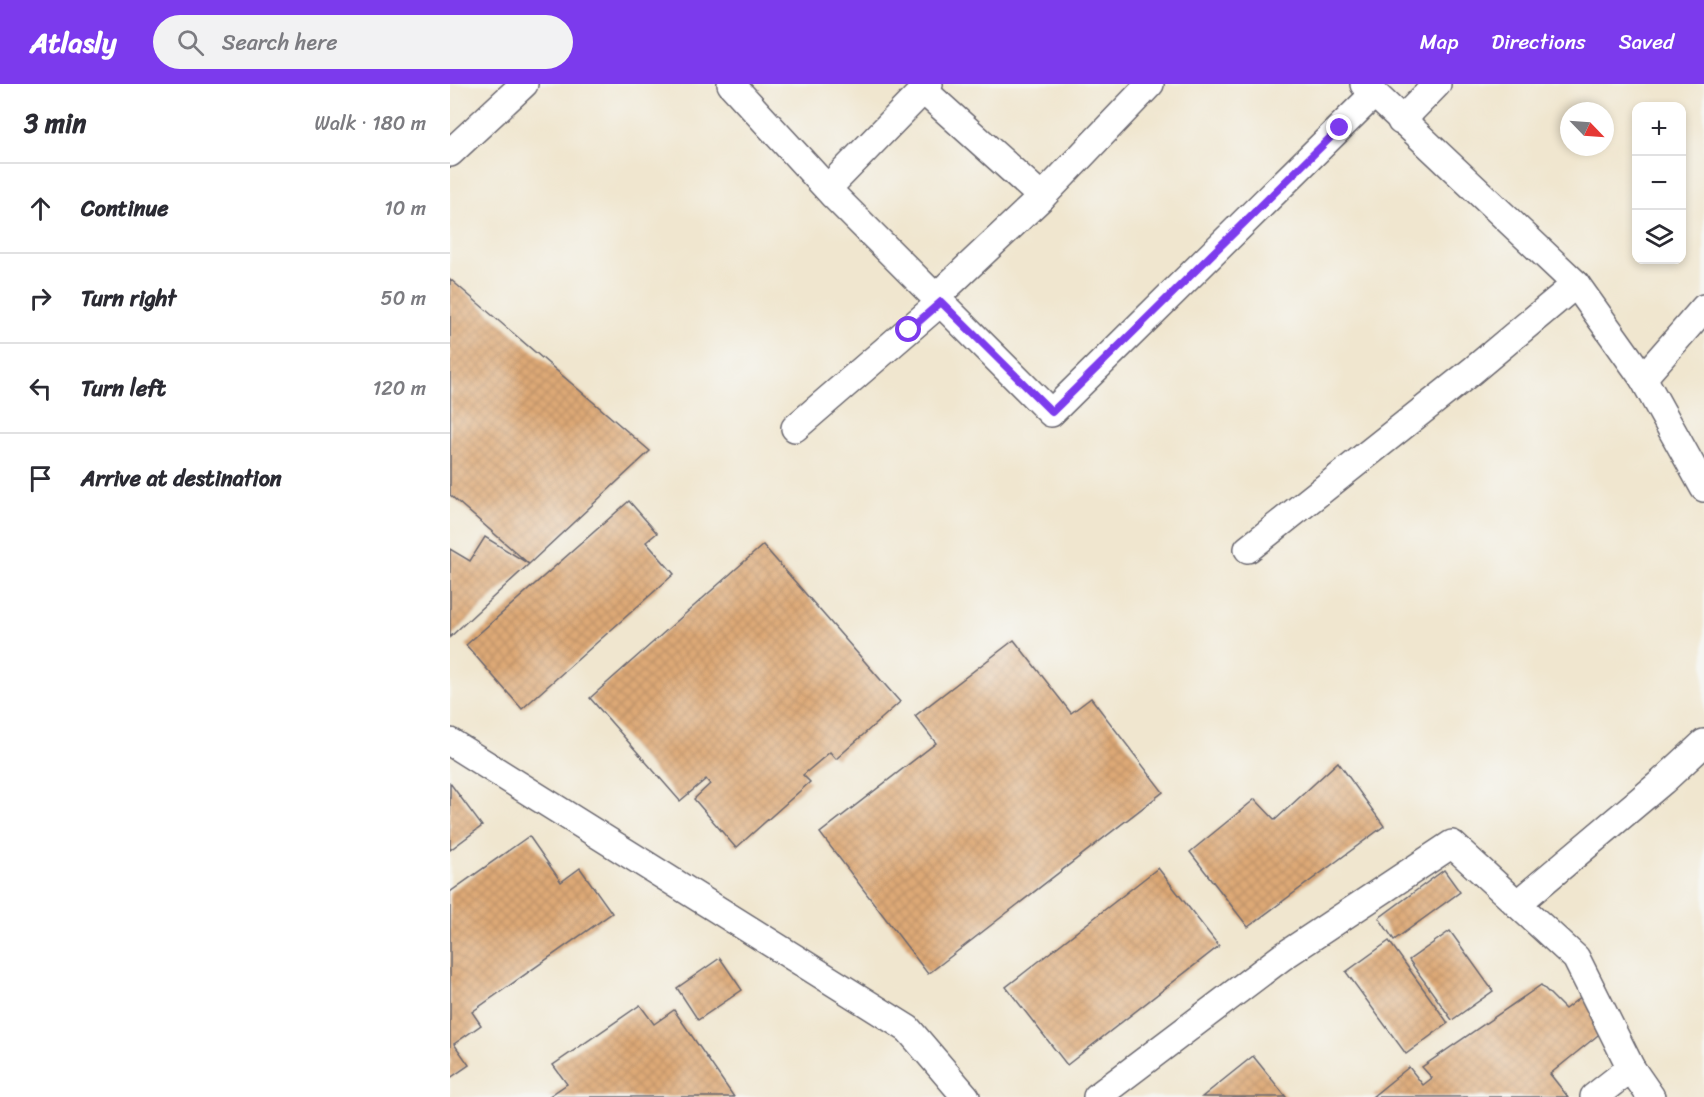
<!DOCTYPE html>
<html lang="en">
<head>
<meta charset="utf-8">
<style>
	:root { --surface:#fff; --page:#f2f2f3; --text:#2b2b33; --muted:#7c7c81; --line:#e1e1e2; --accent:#7c3aed }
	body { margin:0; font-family:Sriracha,sans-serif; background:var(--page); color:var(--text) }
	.controls { position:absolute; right:18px; top:18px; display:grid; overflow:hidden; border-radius:12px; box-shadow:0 3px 9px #0003 }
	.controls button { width:54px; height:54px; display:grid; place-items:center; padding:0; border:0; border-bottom:2px solid var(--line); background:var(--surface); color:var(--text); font:30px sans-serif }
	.compass { position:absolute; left:1110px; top:18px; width:54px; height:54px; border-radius:50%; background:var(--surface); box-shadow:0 3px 9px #0003; rotate:115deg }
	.stop { position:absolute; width:18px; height:18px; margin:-14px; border:4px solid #7c3aed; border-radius:50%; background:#fff }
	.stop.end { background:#7c3aed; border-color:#fff; box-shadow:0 2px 6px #0008 }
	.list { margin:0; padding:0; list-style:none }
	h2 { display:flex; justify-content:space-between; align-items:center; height:78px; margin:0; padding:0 24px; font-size:26px }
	h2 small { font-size:20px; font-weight:400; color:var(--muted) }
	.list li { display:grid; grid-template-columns:39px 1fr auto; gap:18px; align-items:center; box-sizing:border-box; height:90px; padding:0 24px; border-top:2px solid var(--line) }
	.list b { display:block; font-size:22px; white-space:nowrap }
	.list em { font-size:20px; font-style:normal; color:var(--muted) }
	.icon { flex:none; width:33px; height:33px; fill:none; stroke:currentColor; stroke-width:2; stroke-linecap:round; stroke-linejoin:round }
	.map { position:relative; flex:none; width:1254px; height:1013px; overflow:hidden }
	header { display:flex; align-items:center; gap:36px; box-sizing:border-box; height:84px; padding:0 30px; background:var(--accent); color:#fff }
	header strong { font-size:28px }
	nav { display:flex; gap:33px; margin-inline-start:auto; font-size:21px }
	.search { width:420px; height:54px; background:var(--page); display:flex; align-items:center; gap:15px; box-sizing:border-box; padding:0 21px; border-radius:33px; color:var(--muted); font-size:22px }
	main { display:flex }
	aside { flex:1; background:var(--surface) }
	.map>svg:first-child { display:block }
	.building { fill:url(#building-cross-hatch) }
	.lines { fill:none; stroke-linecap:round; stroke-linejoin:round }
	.street-casing { stroke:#6a676f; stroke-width:30 }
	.street { stroke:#fff; stroke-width:27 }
	.route { stroke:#7c3aed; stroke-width:8 }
</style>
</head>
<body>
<header>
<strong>Atlasly</strong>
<div class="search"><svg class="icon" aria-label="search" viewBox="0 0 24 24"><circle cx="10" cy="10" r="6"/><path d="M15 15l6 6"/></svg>Search here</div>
<nav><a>Map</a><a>Directions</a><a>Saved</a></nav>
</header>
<main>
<aside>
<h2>3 min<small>Walk · 180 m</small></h2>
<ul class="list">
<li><svg class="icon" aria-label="ahead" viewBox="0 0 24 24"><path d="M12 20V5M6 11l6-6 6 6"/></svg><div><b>Continue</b></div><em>10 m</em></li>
<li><svg class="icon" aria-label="right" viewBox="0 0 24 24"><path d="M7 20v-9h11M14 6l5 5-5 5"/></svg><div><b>Turn right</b></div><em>50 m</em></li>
<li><svg class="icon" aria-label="left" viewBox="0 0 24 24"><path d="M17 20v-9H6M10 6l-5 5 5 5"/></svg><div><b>Turn left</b></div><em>120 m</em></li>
<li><svg class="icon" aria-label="arrive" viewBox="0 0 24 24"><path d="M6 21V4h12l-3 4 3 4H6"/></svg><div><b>Arrive at destination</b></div></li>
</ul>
</aside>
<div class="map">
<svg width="1254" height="1013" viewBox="0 0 1254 1013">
	<defs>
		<pattern id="building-cross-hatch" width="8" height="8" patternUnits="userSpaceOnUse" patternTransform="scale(1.5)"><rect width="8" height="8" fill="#dda976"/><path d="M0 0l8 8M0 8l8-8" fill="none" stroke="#bd9167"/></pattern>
	</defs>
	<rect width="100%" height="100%" fill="#f6f6f2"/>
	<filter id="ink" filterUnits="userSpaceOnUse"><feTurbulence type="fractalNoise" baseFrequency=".0167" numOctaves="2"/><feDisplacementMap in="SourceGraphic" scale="12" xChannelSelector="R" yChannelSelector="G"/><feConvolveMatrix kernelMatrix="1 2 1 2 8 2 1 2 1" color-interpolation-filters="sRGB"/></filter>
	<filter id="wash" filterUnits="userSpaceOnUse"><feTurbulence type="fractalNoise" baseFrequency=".008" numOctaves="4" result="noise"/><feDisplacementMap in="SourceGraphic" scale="24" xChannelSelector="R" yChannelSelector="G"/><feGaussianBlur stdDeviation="1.35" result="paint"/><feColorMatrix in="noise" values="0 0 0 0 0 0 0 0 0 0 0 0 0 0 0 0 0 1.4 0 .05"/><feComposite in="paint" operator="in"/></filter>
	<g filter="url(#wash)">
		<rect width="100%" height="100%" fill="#f0e6cf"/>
		<g id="blocks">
			<g class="building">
				<polygon points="0,195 200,367 79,480 0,553 0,465 20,477 35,453 79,480 0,411"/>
				<polygon points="179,417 207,449 196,458 224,490 72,625 16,561"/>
				<polygon points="313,461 450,618 386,675 380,668 353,691 360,698 286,764 244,715 260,700 256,695 230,717 140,614"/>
				<polygon points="564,556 621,629 641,614 713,708 478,890 370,749 486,659 465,632"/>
				<polygon points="888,678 934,742 798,843 740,768 805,715 825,736"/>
				<polygon points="0,699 32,742 0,766"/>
				<polygon points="79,752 111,798 130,784 162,829 22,928 31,941 4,960 19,981 0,994 0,808"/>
				<polygon points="708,784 769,862 617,981 556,903"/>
				<polygon points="994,786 1010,808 944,856 929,834"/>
				<polygon points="1000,847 1043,907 1002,936 959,876"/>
				<polygon points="939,857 998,939 956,970 896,888"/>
				<polygon points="270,874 292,906 248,936 227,904"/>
				<polygon points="1091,901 1115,925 1132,912 1158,943 1100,990 1118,1013 922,1013 959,983 973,1001 982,994 972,983"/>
				<polygon points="190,921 204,940 224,926 284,1013 98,1013 117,1000 103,981"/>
				<polygon points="803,972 836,1013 752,1013"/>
			</g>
		</g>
	</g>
	<g filter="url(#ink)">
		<use href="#blocks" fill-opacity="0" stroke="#6a676f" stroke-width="1.5"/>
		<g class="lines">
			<defs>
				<g id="street">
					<polyline points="281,0 384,112 601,329 924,10"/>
					<polyline points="914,0 1126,200 1193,294 1254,404"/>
					<polyline points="473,6 592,113"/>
					<polyline points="951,37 987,0"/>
					<polyline points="0,69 74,0"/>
					<polyline points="378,104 479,0"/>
					<polyline points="486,213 592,113 700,0"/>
					<polyline points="1193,294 1254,224"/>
					<polyline points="345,344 491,218"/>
					<polyline points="798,465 1022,287 1126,200"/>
					<polyline points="0,658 458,945 516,1013"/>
					<polyline points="1067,820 1213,697 1254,659"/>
					<polyline points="647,1013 832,873 1002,760 1126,874 1181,984 1201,1013"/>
					<polyline points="1144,1013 1181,984"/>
				</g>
			</defs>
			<use href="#street" class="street-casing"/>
			<use href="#street" class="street"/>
		</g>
	</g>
	<g class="lines" filter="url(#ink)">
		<polyline class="route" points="459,246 491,218 602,328 890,44"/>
	</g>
</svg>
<div class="controls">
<button>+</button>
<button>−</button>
<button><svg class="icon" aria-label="layers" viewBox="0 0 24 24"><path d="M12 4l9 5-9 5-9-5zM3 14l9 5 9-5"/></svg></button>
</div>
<svg class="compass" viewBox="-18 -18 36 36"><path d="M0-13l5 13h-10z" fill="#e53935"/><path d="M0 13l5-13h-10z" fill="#7c7c81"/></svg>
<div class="stop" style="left:459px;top:246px"></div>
<div class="stop end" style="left:890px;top:44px"></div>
</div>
</main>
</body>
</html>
